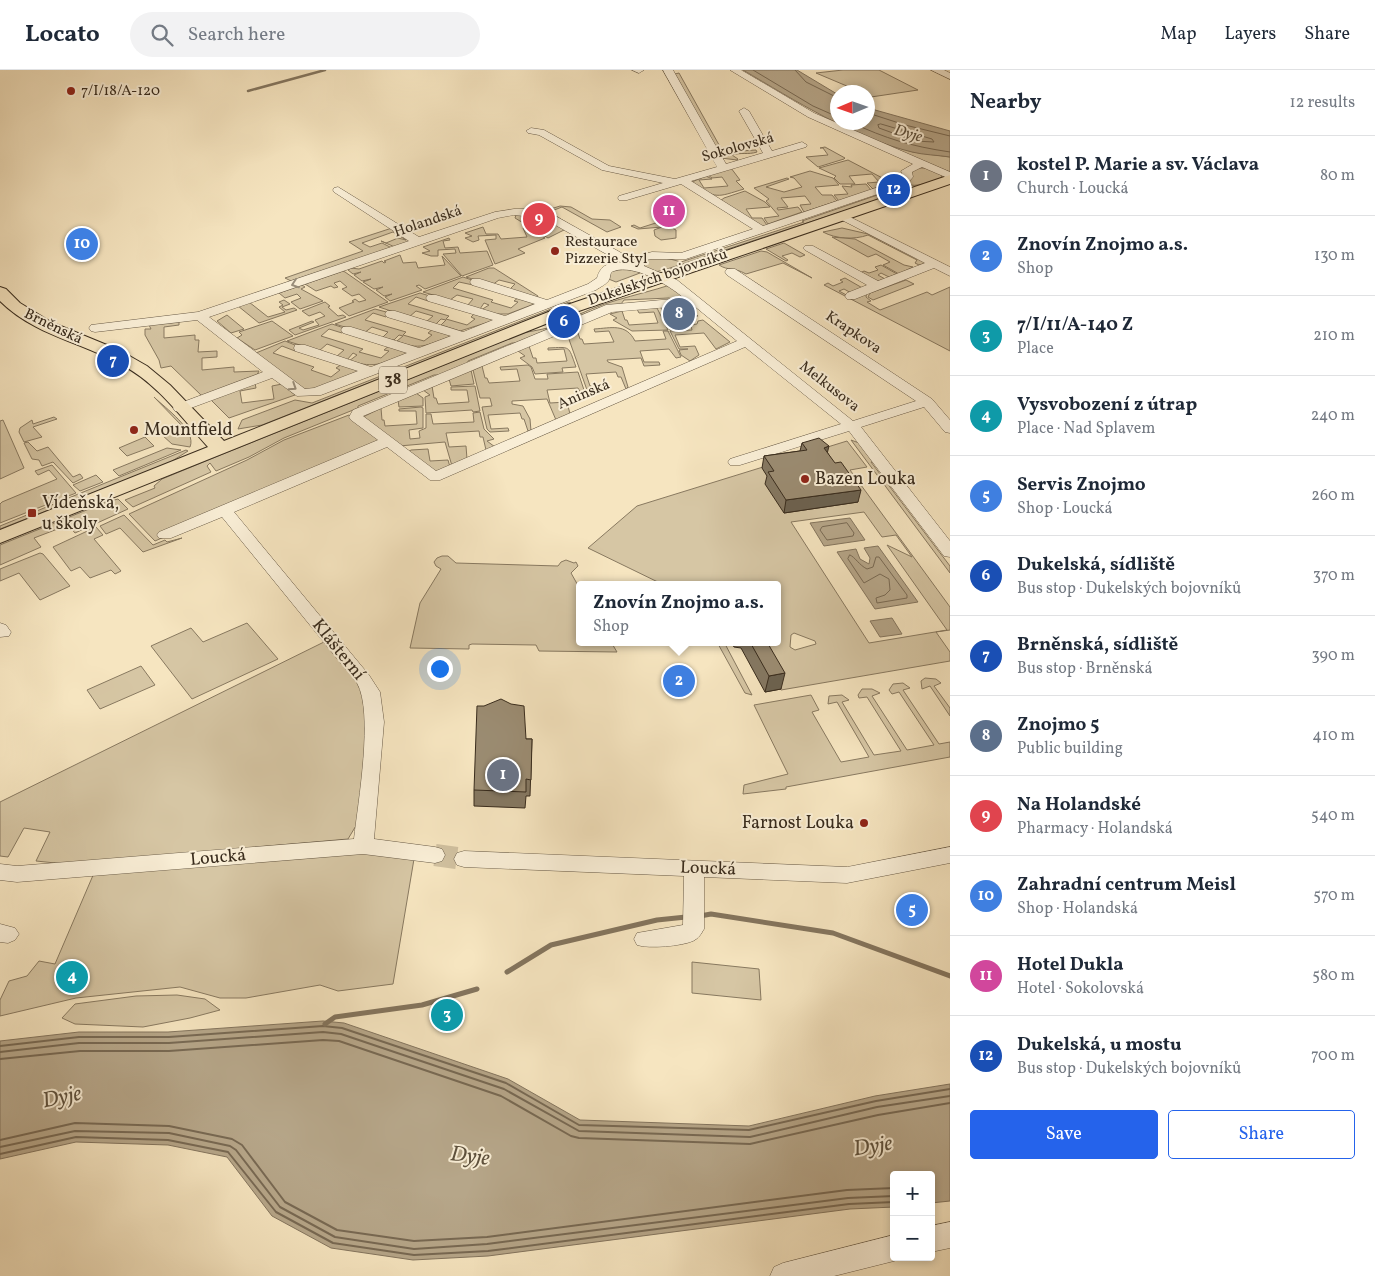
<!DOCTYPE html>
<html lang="en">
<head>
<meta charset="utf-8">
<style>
	:root { --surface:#fff; --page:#f2f2f3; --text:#1f2937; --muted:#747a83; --line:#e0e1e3; --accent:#2563eb }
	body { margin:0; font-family:Vollkorn,serif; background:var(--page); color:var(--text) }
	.controls { position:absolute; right:15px; bottom:15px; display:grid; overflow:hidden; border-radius:5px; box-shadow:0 2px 8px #0003 }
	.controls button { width:45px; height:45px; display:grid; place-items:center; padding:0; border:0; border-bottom:1px solid var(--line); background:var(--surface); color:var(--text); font:25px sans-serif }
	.compass { position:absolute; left:830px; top:15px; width:45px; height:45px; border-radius:50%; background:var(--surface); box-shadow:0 2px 8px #0003; rotate:268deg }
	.you { position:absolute; left:439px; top:598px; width:18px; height:18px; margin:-12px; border:4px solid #fff; border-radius:50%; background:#1a73e8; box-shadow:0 0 0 8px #1a73e833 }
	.badge { display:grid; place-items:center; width:32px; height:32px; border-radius:50%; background:var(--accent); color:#fff; font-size:16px; font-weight:700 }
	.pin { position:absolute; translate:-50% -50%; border:2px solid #fff; box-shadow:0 1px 5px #0006 }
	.popup { position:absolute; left:576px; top:511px; width:205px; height:65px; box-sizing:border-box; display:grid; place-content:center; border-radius:5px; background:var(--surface); filter:drop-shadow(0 1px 4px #0005); font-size:16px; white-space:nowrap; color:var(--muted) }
	.popup b { font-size:19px; color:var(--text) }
	.popup::after { content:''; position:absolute; left:50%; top:100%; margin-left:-10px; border:10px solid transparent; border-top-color:var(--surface) }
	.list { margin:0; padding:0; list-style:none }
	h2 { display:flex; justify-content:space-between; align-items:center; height:65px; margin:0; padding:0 20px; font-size:21px }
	h2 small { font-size:16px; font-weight:400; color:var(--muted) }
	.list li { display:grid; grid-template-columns:32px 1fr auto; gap:15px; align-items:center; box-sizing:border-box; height:80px; padding:0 20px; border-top:1px solid var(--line) }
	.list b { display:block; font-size:19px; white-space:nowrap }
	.list p { margin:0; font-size:16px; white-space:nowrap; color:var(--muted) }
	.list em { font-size:16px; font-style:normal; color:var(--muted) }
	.actions { display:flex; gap:10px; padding:15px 20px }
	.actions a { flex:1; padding:11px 0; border:1px solid var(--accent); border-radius:5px; text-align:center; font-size:18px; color:var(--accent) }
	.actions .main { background:var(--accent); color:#fff }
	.icon { flex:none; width:28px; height:28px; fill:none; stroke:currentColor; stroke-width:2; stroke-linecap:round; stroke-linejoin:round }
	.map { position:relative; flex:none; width:950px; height:1206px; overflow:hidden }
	header { display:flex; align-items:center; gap:30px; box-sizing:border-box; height:70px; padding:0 25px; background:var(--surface); border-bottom:1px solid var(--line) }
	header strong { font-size:24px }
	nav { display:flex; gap:28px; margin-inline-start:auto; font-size:18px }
	.search { width:350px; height:45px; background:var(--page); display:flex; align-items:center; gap:12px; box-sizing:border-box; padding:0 18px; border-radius:28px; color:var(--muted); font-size:19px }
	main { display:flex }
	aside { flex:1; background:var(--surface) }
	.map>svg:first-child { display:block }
	.green { fill:#d6c6a4; stroke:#887960; fill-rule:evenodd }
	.water { fill:#b6a689; stroke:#84755e }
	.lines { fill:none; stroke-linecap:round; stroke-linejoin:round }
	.shore-far1 { stroke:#786953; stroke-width:1 }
	.shore { stroke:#786953; stroke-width:2 }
	.stream-far1 { stroke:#84755e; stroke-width:2.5 }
	.stream { stroke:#84755e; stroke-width:5 }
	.minor-tunnel { stroke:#d0c09f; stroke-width:22; stroke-dasharray:22 11; stroke-linecap:butt }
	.minor-casing { stroke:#685a46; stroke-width:1 }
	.major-casing { stroke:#392c1d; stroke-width:2 }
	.minor { fill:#f9eed6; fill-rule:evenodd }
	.major { fill:#f6e5c0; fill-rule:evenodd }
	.wall { fill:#857862; stroke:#392c1d }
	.shaded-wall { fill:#6c6250; stroke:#392c1d }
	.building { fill:#9b8c72; stroke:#392c1d }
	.oneway { stroke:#998d7a }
	.poi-dot { fill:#8f2418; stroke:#f9eed6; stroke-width:2 }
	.labels { text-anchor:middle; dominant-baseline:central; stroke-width:4; stroke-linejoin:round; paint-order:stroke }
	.far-poi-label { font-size:15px; fill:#392c1d; stroke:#f9eed6; text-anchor:start }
	.far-street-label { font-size:15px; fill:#392c1d; stroke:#f9eed6 }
	.far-water-label { font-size:16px; font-style:italic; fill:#5e513d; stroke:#f9eed6 }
	.shield { fill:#f9eed6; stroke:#736654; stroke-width:1 }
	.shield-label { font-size:16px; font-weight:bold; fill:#392c1d }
	.poi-label { font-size:18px; fill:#392c1d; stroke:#f9eed6; text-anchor:start }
	.street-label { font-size:18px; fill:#392c1d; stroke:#f9eed6 }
	.near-water-label { font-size:22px; font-style:italic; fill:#5e513d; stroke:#f9eed6 }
</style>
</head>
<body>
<header>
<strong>Locato</strong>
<div class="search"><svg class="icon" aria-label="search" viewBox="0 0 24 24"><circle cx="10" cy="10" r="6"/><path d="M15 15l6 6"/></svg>Search here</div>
<nav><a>Map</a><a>Layers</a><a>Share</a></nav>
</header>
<main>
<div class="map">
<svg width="950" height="1206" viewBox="0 0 950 1206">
	<rect width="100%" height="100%" fill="#f6e5c0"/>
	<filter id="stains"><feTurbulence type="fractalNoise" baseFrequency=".004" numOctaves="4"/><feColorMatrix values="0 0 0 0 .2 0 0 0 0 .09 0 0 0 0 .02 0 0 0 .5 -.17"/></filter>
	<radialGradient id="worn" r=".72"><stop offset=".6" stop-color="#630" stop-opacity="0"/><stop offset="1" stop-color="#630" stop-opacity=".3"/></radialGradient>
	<g class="green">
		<polygon points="843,0 879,0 918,20 871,27 868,25 868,22 861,22 816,3"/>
		<path d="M679,3l44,79 33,-2 1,2c-9,3 -15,0 -25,3l6,4 -1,1 -16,-2 -46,-84z"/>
		<polygon points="881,72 913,82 950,87 950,102 878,73"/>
		<polygon points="825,77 845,88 844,89 818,97 806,87 828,85 823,78 820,78"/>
		<polygon points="848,90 892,113 873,119 867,113 879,112 872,104 849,106 855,114 840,114 834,108 836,106 819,98"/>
		<path d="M731,98l9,12 -4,1 8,8c-27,8 -28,11 -52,-7l14,-6 6,3 -13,1 5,8 24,-2 -6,-9 -10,1 -4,-3z"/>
		<path d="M918,98h10l13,6 1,4c-12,4 -25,10 -37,6l4,-2 -1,-10z"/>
		<polygon points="810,101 833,108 839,115 815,117 822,125 832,125 837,131 804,142 800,135 811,134 805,126 781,128 788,137 777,138 778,140 798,137 802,142 768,154 764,148 779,146 766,131 769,129 754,118 787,108 789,109 766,117 784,122 802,117 794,108 790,107"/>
		<polygon points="866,114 871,120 839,131 834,125 848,124 842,116 852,117 851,115"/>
		<polygon points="745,121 765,132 770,137 746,139 752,148 762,148 767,155 761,157 720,131 724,128"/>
		<path d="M889,121l2,1 -11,7 -216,71 -9,2 -12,-5 -1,-5c12,-7 26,-4 39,0l123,-40 -2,-1z"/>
		<polygon points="560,136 571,137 592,149 610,150 621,157 607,162 562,137 549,142 574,157 541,142"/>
		<polygon points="521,144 540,145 562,157 564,160 548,168 515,148 516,145"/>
		<polygon points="665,150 672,155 667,157 672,158 676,160 676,168 661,170 655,166 654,160 662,157 638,159 631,156 634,155 640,158"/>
		<polygon points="483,157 486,164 498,164 501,169 527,167 523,158 528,158 545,168 518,179 525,183 495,194 485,170 496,169 496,165 478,166 479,170 473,172 465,168 472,166 465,163"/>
		<polygon points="392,158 410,169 408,173 395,177 381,171 386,173 398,168 406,170 393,162 362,173 370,177 382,173 392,178 291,211 285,208 363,181 349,172"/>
		<path d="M842,158l26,6 59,29 -8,2 -4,-2 2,-3 -49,-25c-14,5 -32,4 -45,-3z"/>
		<polygon points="832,167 855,169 904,195 913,197 899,204 883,195 890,192 876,184 868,187"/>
		<polygon points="449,168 450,170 443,171 445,178 458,177 460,183 487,181 493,195 462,206 443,184 456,183 455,179 438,180 438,186 431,186 422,183 430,181 423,177"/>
		<polygon points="784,173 805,185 800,187 792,183 782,186 788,190 786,191 766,179"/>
		<path d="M761,181l6,1 45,26 -29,-15 -37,11c-12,-7 -18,-3 -27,-9z"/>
		<polygon points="400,185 403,193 416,192 418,198 445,195 442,186 461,206 425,219 419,215 416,216 422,220 390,231 385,227 392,224 384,226 376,220 383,217 374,219 363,212 371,209 362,211 354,205 361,202 353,204 348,200 351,198 359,199 382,191 384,193 386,192 384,191"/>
		<polygon points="881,195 897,204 889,207 881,203 878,205 885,209 878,211 860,203 864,201 869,203 878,200 875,197"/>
		<polygon points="489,198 494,198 538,226 537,229 510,219 515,214 499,210 492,215 466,207"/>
		<polygon points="612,198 636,199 640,203 616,212 606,208"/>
		<polygon points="343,201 345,202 388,232 349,246 339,238 354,232 352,231 355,229 359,232 366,230 359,224 352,226 342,219 347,217 340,211 334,213 338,217 334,218 331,216 316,221 305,214"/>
		<polygon points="463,207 475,211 475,213 473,215 459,212 453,218 493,230 491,232 511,238 518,232 514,231 519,227 535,232 534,234 508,244 496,244 481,240 489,235 484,233 480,239 467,236 473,229 457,225 450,230 423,222"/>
		<polygon points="845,208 866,220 853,224 844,219 839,221 852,228 867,222 866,227 871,231 867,232 880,240 927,222 932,225 950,217 950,281 824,215 828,213 833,216 843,212 840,210"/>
		<polygon points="906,210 914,214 873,230 868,227 870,223"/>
		<polygon points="302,215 305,217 301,219 323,231 300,239 291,232 301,228 297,224 285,228 279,223"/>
		<path d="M670,215l16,12c-6,5 -11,4 -17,1l-45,2 -3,4 -22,4 -32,13c31,-19 69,-25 103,-36z"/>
		<polygon points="420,223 433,227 428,231 416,227 408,234 449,246 446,249 467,255 475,249 471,247 476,242 493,248 492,251 460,261 441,255 446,250 441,249 436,254 426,252 433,246 416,241 409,247 379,237"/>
		<polygon points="284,230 290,234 282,237 286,240 294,238 297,240 259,253 238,236 249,232 268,247 285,242 279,237 283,235 279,232"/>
		<polygon points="325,232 330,236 328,237 338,246 343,245 346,247 295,265 289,260 312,251 314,252 299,258 303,260 319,255 315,250 325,246 320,242 309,246 302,241"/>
		<polygon points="569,232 571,233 262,355 238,359 242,350 295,330 312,333"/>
		<polygon points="685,236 698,246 684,247 687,246 684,241 667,242 668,250 674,252 677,257 675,257 676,260 670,260 661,238"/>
		<polygon points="657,238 668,260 632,261 613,250 617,248 610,244 622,241 625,250 627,250 629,255 658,253 654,242 639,243 637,239"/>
		<path d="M375,239l15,4 -4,4 -13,-4 -8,7 41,12 -3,3 21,6 8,-6 -4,-2 5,-4 17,5 -1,3c-22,8 -30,14 -52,4l6,-5 -4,-1 -5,5 -12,-2 6,-6 -16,-5 -8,6 -29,-9z"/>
		<polygon points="227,245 244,259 231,263 217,251"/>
		<polygon points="703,250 730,272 716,279 704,263 675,265 680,277 695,276 699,285 690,291 681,285 679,280 688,279 679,279 670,261 692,260 691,256 681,255 688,254 689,252 691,255 697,254 698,251"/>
		<polygon points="272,251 293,266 255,280 237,268 242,265 239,262"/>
		<polygon points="179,252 179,255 164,257 164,268 195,265 195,270 199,270 198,282 217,281 217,287 202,288 202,300 234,297 234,302 259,301 257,305 202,326 171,296 161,298 159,290 145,265 145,259 151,259 149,255"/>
		<path d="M332,254l15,5 -5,4 -13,-4 -8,7 42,13 -4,3 22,6 8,-7 -5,-1 6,-5 18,8c-26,10 -31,16 -59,8l8,-6 -4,-2 -6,7 -11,-3 8,-7 -17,-6 -8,7 -32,-10z"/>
		<polygon points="553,257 517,273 512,273 468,291 467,294 440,305 434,305 358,336 358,338 284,368 249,387 216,401 210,393 207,396 211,402 133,437 125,430 155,418 154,416 162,409 223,384 523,263"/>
		<path d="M576,257l4,12h2l2,5 30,-2 -5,-11 -14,1 -1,-3c17,-1 32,-6 41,12l31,-2 -3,-8h5l13,26 -5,1 -7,-9 -29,2 4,11h15l1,3 -16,1 -3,-8 -34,2 1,2 14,5 6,20 -2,2 -5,-12h-3l-2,-5 -30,2 4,12 16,-1 1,3 -20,2 -21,-59z"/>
		<polygon points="285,271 300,277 295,281 282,276 273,283 314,297 311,300 331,307 340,300 336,298 342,294 360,299 359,302 310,320 304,319 256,283"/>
		<path d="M529,276l4,12h3l1,5 30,-2 -3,-12 -16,1v-2c23,-1 20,-3 28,19l-14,1 1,4 -28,2 -3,-7 -12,-9 5,-2 -7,-5z"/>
		<polygon points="528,295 531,297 535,309 548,309 547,304 578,302 585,323 590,327 584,329 578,318 547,320 550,333 567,332 570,344 556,350 547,329 512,331 512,334 523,336 530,349 531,361 528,361 524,349 522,349 520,343 488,345 491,359 508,358 509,361 490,362 487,359 482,337 492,336 490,328 480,328 473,300 482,296 485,308 487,308 489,313 520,311 517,299 501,300 500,297"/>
		<polygon points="471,300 474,314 451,316 449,309"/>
		<polygon points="255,313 256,318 240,321 242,333 274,329 272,316 282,314 295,325 229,348 211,330"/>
		<polygon points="432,316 434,328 436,328 438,334 469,332 467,320 451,320 451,317 475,316 480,341 473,342 472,340 426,343 425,327 430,325 423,320"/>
		<polygon points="416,323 423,328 423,336 399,337 398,330"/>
		<path d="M154,327c11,11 43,33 36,50l-18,-3 -10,-9 21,-8z"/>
		<polygon points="421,337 423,338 423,358 409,360 410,369 420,368 419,361 426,358 426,344 431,344 433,354 474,352 473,343 480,342 484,359 494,369 487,371 495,377 486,380 483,367 480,367 479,361 446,363 449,377 466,376 467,389 452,396 445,372 399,376 363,347 381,338 382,350 384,350 385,356 417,354 416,341 399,341 399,339"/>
		<polygon points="349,345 365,356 380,372 155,471 129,444 247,390 284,370"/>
		<polygon points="54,347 57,349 33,357 42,367 24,372 19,362 20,358 32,350 33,354"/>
		<polygon points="3,350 24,398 0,409 0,351"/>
		<polygon points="145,367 154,376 127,386 119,378"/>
		<polygon points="851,370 859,373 875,392 871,392 950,496 950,503"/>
		<path d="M847,371l20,26 -17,3 100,137v23l-14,2 14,20v9l-169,29 -24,-42 8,-6h13v-57h-114l-76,-37 49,-42zM864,442l18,25 14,-2 16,22 -25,-12 60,85 -78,13 -78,-121zM794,563l21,8 1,3 -21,6 -5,-3 1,-12z"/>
		<polygon points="28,372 37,381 48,377 73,407 80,404 83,408 73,413 53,392 42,396 39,390 32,389 24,373"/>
		<polygon points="167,378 181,380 119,406 113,400"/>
		<polygon points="428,379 430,391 448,390 450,397 435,403 408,382 411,380"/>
		<polygon points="186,380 188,381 169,393 0,459 0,456"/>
		<polygon points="52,395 76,423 0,453 0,434 2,432 57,409 49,400 38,405 35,401"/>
		<polygon points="96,405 103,412 80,421 73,415"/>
		<polygon points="118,429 128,439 75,463 68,455 34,468 41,477 0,495 0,475 104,433"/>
		<polygon points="124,445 153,475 165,470 167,472 182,468 143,482 120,458 106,464 100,456"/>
		<polygon points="96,457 103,465 94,469 121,501 115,504 111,500 90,508 80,497 71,501 53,477"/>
		<polygon points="40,483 43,484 70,516 40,530 19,503 0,511 0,499"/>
		<polygon points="442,486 448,486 456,493 558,496 561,492 566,490 574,493 576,492 578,496 571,503 580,519 580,572 611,572 617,582 539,581 536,575 472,574 469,575 469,579 410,578 420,533 441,499 436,496 434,492 437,488"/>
		<polygon points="247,553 278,589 192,629 151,576 191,558 203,572"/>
		<polygon points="326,571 358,611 370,651 357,754 348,769 65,794 36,791 50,762 24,758 8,787 0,786 0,732"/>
		<polygon points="717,572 724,572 752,625 745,623"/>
		<polygon points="141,596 155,615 100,639 87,620"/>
		<polygon points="925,608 936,609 941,613 934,616 950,638 950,646 930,616 922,619 921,611"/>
		<polygon points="903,613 910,618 903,620 939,674 950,672 950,687 786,717 786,719 743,724 744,715 788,704 754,635 811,625 819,640 812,642 841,692 869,687 837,632 828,634 829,626 842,625 849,630 842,632 874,685 901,681 867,627 859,628 858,625 862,619 872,619 880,623 872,626 907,680 934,675 899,622 892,624 889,620 893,614"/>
		<polygon points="360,783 414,789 393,914 338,921 320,915 246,928 220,928 180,917 76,928 0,946 0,930 9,911 27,906 39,891 55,894 94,803"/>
		<polygon points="692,892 759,899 761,930 692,923"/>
		<polygon points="177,925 205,929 220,940 190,948 143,957 75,954 62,948 75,934 136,926"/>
	</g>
	<g class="water">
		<path d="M743,0h54l40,24 1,28h30v-14l82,23v26c-13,-2 -26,-2 -38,-5 -58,-14 -118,-52 -169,-82z"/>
		<polygon points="850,448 865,470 824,476 810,453"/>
		<polygon points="878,476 918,532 875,539 837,482 856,479 860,489 869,494 870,488 864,478"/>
		<polygon points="892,548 902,564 880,567 870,551"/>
		<polygon points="323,951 344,953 508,1009 580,1050 749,1056 875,1026 950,1014 950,1131 931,1133 931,1105 894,1105 894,1137 850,1139 488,1186 413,1190 331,1178 272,1146 227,1087 168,1075 76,1072 0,1089 0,971 79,962 168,962"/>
	</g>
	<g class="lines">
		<g class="shore-far1">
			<polyline points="753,0 813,36 838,47"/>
			<polyline points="795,0 806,12 838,28"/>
			<polyline points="868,43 905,55 950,66"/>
			<path d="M850,52c37,17 60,24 100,30"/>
			<polygon points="881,54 932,69 934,72 915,71 879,58 878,55"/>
			<polygon points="847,453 854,463 853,466 827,470 820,460 822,457"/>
			<path d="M850,485c5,2 9,10 17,14l6,-2 3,-10h3l28,38v3l-30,5 -1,-5 9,-3 5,-5 -1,-11 -9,-5 -16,9 -16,-24z"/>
		</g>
		<g class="shore">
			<polyline points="0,976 79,967 169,967 323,956 342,958 506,1013 579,1055 749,1060 876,1031 950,1019"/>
			<polyline points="0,982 79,973 169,973 323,962 341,964 504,1019 579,1061 750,1067 877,1037 950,1026"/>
			<polyline points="0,989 80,981 169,981 323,970 339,971 501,1026 571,1066 579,1068 750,1074 878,1045 950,1033"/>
			<polyline points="0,1070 75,1053 169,1056 232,1069 242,1075 285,1132 337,1160 414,1171 487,1167 847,1120 894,1118"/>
			<polyline points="0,1077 75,1061 169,1063 230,1076 236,1080 280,1137 335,1167 414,1179 487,1174 848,1128 894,1126"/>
			<polyline points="0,1084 76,1067 168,1070 228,1082 276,1142 333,1173 414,1185 488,1181 849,1134 894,1132"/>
		</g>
		<polyline class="stream-far1" points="248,21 325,0"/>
		<g class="stream">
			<polyline points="700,846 711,844 833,863 950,906"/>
			<polyline points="507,902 551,875 657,850 686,847"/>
			<polyline points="325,954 335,947 422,935 477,919"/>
		</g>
		<polyline class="minor-tunnel" points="435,785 464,789"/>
		<defs>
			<g id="minor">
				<polygon points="632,0 644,0 639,3"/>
				<path d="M663,0h10l53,94 37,-11 -24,-42 5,-3 5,3 23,40 30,-9 5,3 -1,2 -115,34 72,45 136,-46 4,-4 -2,-5 12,-7 -105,-47 -78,-47h11l73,43 136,59v7l-28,-12 -10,5 1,5 -6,7 -221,75h-34l-6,1 -2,6 33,14 176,141 63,-20 -189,-126 -2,-3 2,-3h8l197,130 18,21v13l-5,-1 -21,-25 -63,20 89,114v16l-6,-1 -95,-125 -109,34h-10l-2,-3 2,-3 111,-35 -96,-77 -305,133h-10l-43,-33 -153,65 135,163 11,17 4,30 -10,117 61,8 7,2 3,6 -3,6 -7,2 -72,-9 -346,28 -17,-2v-16l17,2 337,-27c4,-37 20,-126 3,-156l-135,-166 -51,21h-12l-2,-3 2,-3 219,-92 -27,-20 -2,-3 4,-7 253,-105 78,-7c-16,-13 -49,-34 -70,-27 -5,1 -3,6 -5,9 -2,4 -9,7 -13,10l-275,105 -24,1 -25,-18 -92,34 -5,-1 -2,-3 2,-3 88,-33 -66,-52 -102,12 -4,-1 -2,-3 2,-3 107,-13 211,-71 -75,-49 -1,-2 1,-2 4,-1 81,50 76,-25 19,-3h19l17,4 84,47 3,-4 15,-4 29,1 72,-24 -72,-45 -54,16h-8l-1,-2 1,-2 44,-13 -61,-13 -63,-35 -11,-2 -2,-2 5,-3 13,2 65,36 66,13 42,-12zM514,145l29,3 79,45c-13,0 -21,1 -25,15l-9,6 -41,16 -67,-21h-8l-2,3 2,3 63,19 -30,12 -69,-21h-8l-2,3 2,3 65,19 -30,12 -68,-21h-8l-2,3 2,3 64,19 -32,12 -68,-21h-8l-2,3 2,3 64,20 -36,14 -66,-22h-10l-1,3 1,3 63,20 -44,17 -9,1 -96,-72 289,-99zM693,235l44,36 -301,130 -73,-55 249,-104z"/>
				<polygon points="931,0 944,0 950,3 950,9"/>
				<polygon points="842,143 950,197 950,206 934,198 855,229 847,229 845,226 847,223 867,215 805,180 803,178 805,176 813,176 878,211 925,193 838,148 836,146"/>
				<polygon points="0,553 6,555 11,562 9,566 0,567"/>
				<path d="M950,777v16l-103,20 -143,-6v52c-3,5 -5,9 -11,12 -11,5 -44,8 -56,4l-3,-6 3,-6 46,-8 1,-49 -220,-9 -7,-2 -3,-6 3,-6 7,-2 383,16z"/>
				<polygon points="0,854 15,858 19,864 15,870 8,873 0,872"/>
				<polygon points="950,1152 950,1178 931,1182 931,1156"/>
				<polygon points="894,1165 894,1187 903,1187 894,1191 834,1206 770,1206 774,1197 783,1193"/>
			</g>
			<path id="major" d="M950,105v9l-377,129 -573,230v-13l208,-83c-26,-29 -51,-64 -86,-82 -41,-23 -88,-30 -122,-64v-14l6,2 14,14 31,19 68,28 28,16 23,19 54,56 337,-134z"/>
		</defs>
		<use href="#minor" class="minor-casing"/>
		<use href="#major" class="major-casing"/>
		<use href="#minor" class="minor"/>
		<use href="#major" class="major"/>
	</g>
	<g class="wall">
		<polygon points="802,373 827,382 858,432 784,443 765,414 767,406 762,398 764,386 800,381"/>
		<polygon points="731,572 767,572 781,619 765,622 741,578 734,577"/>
		<polygon points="526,669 532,669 530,726 526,726 525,738 474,736 474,720"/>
	</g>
	<g class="shaded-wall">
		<polygon points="829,376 826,388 824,378"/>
		<polygon points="861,420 858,432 784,443 786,430"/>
		<polygon points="785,603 781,619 765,622 769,606"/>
	</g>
	<g class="building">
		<polygon points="819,368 829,376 824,378 835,393 841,392 861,420 786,430 768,402 774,401 764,386 807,380 802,373"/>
		<polygon points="750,572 767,572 785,603 769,606"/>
		<polygon points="501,629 511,634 524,636 526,669 532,669 531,710 526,709 526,722 474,720 477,636 484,636"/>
	</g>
	<defs><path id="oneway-chevron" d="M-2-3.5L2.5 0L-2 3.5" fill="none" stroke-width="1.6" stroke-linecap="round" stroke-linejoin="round" transform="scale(1.25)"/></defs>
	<g class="oneway">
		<use href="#oneway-chevron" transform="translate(295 214) rotate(161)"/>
		<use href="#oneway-chevron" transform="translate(293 317) rotate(33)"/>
	</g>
	<g class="poi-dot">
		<circle cx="71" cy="21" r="5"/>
		<circle cx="555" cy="181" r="5"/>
		<circle cx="134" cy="360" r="5"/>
		<circle cx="805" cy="409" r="5"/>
		<rect x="27" y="438" width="10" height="10" rx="2.5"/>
		<circle cx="864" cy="753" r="5"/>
	</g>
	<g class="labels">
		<g class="far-poi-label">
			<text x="81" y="21">7/I/18/A-120</text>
			<text x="565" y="172">Restaurace<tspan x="565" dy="17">Pizzerie Styl</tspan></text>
		</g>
		<g class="far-street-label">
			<text transform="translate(738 78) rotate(-16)">Sokolovská</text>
			<text transform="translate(428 152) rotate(-19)">Holandská</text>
			<text transform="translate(658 208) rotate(-19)">Dukelských bojovníků</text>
			<text transform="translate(53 257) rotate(26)">Brněnská</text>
			<text transform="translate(853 263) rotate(34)">Krapkova</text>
			<text transform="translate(829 317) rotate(38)">Melkusova</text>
			<text transform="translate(584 325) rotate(-23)">Aninská</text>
		</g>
		<g class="far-water-label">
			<text transform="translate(908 64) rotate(16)">Dyje</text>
		</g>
		<rect class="shield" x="379" y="296.5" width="28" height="27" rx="4"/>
		<g class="shield-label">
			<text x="393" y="310">38</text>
		</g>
		<g class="poi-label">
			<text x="144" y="360">Mountfield</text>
			<text x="815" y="409">Bazen Louka</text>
			<text x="42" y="433">Vídeňská,<tspan x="42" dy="21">u školy</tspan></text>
			<text x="854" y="753" text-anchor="end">Farnost Louka</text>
		</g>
		<g class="street-label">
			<text transform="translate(338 580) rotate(51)">Klášterní</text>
			<text transform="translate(218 788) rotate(-5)">Loucká</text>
			<text transform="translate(708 799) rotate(2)">Loucká</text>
		</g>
		<g class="near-water-label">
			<text transform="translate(62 1028) rotate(-12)">Dyje</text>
			<text transform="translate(873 1077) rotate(-9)">Dyje</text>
			<text transform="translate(470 1087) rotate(7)">Dyje</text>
		</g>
	</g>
	<rect width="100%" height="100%" filter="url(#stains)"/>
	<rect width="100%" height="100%" fill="url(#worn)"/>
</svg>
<div class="controls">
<button>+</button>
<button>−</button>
</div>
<svg class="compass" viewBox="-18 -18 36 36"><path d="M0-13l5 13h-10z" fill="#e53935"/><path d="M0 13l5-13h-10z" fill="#747a83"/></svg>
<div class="you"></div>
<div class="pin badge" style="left:503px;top:705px;background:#6b7280">1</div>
<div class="pin badge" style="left:679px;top:611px;background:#3f7fe0">2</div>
<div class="popup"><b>Znovín Znojmo a.s.</b>Shop</div>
<div class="pin badge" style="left:447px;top:945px;background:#0f9aa8">3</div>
<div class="pin badge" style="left:72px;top:907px;background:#0f9aa8">4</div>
<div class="pin badge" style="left:912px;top:840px;background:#3f7fe0">5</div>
<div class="pin badge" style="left:564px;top:252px;background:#1a4fb4">6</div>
<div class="pin badge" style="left:113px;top:291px;background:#1a4fb4">7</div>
<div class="pin badge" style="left:679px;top:244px;background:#5c6f8a">8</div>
<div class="pin badge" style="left:539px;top:149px;background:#e0444e">9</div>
<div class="pin badge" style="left:82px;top:174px;background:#3f7fe0">10</div>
<div class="pin badge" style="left:669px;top:141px;background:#d1479c">11</div>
<div class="pin badge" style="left:894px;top:120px;background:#1a4fb4">12</div>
</div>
<aside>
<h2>Nearby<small>12 results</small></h2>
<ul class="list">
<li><span class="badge" style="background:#6b7280">1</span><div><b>kostel P. Marie a sv. Václava</b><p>Church · Loucká</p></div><em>80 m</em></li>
<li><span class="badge" style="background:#3f7fe0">2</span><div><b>Znovín Znojmo a.s.</b><p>Shop</p></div><em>130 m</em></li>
<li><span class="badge" style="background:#0f9aa8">3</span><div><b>7/I/11/A-140 Z</b><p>Place</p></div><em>210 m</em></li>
<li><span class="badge" style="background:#0f9aa8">4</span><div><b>Vysvobození z útrap</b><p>Place · Nad Splavem</p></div><em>240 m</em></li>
<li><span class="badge" style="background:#3f7fe0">5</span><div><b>Servis Znojmo</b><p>Shop · Loucká</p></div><em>260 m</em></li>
<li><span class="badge" style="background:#1a4fb4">6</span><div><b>Dukelská, sídliště</b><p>Bus stop · Dukelských bojovníků</p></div><em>370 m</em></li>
<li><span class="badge" style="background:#1a4fb4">7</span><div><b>Brněnská, sídliště</b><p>Bus stop · Brněnská</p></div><em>390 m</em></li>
<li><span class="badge" style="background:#5c6f8a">8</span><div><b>Znojmo 5</b><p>Public building</p></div><em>410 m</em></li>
<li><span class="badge" style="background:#e0444e">9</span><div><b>Na Holandské</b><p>Pharmacy · Holandská</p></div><em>540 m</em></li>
<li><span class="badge" style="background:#3f7fe0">10</span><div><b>Zahradní centrum Meisl</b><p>Shop · Holandská</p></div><em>570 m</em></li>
<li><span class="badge" style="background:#d1479c">11</span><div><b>Hotel Dukla</b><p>Hotel · Sokolovská</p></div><em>580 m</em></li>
<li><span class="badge" style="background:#1a4fb4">12</span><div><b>Dukelská, u mostu</b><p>Bus stop · Dukelských bojovníků</p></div><em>700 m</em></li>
</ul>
<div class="actions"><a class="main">Save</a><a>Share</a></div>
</aside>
</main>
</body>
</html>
